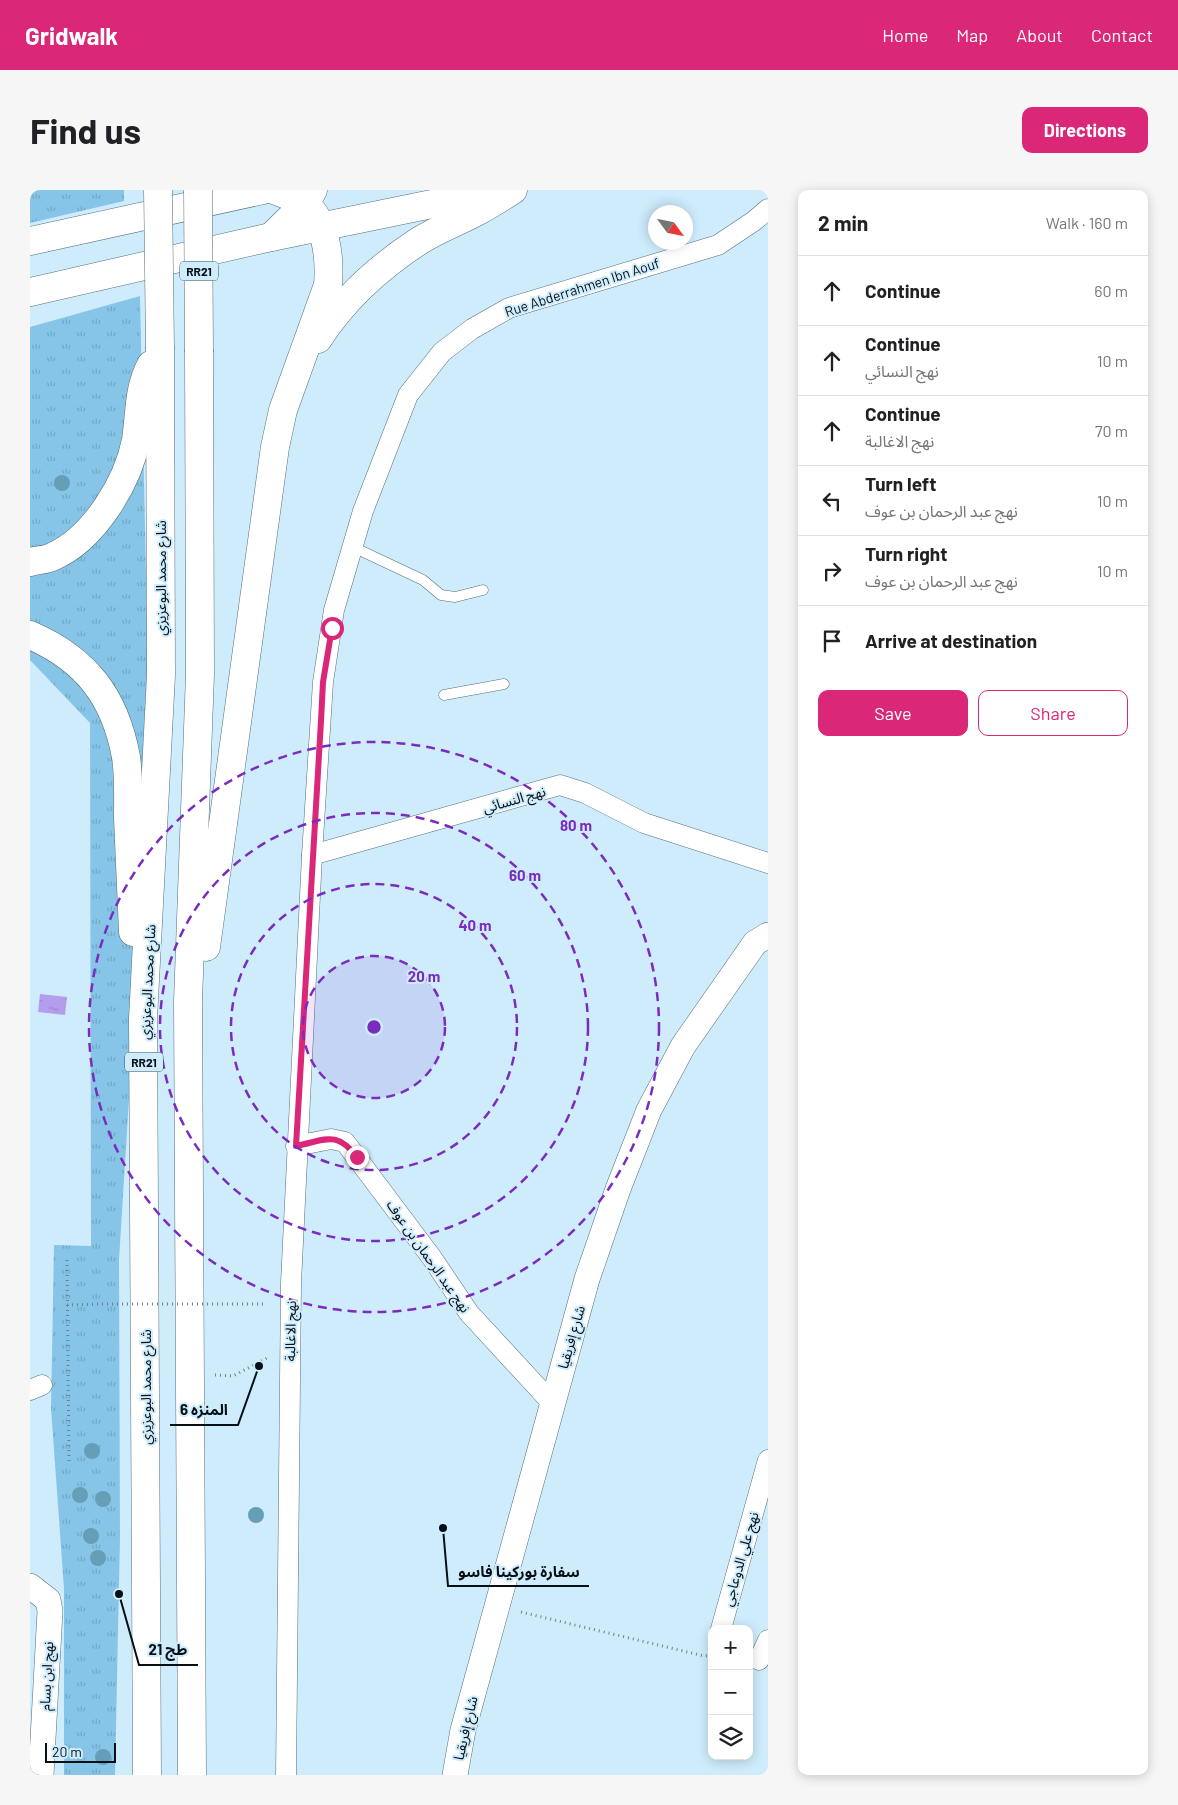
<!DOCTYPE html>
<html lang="en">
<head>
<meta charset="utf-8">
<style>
	:root { --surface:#fff; --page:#f6f6f6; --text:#202124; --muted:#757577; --line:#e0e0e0; --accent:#db2777 }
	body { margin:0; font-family:Barlow,"Noto Sans Arabic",sans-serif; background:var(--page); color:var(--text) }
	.controls { position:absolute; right:15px; bottom:15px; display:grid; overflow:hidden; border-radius:10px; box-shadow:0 2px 12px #0003 }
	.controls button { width:45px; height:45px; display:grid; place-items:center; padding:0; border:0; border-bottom:1px solid var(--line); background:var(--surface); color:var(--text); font:25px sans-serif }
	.compass { position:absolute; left:618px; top:15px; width:45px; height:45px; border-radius:50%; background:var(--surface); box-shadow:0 2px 12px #0003; rotate:123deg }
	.scale { position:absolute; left:15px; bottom:12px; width:71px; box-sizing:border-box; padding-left:5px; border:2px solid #071016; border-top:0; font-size:14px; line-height:18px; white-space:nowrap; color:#071016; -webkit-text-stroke:4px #cfecfc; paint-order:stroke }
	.stop { position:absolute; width:15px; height:15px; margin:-11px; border:4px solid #db2777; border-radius:50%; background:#fff }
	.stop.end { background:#db2777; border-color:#fff; box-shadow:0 1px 5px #0008 }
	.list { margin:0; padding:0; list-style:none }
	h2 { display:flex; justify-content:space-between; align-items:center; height:65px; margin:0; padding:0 20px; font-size:21px }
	h2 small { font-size:16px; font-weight:400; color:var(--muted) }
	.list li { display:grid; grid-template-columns:32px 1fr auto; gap:15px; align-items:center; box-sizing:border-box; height:70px; padding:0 20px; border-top:1px solid var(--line) }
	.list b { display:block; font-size:19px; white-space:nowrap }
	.list p { margin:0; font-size:16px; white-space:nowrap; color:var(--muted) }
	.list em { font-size:16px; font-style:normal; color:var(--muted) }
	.actions { display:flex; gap:10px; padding:15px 20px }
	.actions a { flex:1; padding:11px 0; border:1px solid var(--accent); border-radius:10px; text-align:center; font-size:18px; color:var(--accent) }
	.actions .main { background:var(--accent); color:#fff }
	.icon { flex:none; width:28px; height:28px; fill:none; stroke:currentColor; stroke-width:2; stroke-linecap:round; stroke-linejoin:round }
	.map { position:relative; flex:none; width:738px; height:1585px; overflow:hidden; border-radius:10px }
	header { display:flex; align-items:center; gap:30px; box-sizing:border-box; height:70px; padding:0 25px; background:var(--accent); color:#fff }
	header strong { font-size:24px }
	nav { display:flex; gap:28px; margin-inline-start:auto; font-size:18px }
	.intro { display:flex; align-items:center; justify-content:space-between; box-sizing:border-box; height:120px; padding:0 30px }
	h1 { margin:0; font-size:35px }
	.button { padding:12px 22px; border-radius:10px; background:var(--accent); color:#fff; font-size:18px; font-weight:700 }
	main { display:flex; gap:30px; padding:0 30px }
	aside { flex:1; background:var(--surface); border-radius:10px; box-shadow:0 2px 12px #0003 }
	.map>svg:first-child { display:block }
	.grass { fill:url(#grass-tufts) }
	.water { fill:url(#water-ripples) }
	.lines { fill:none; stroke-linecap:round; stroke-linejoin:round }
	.service-casing { stroke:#556f7d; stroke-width:11 }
	.minor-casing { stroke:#556f7d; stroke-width:21 }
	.tertiary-casing { stroke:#556f7d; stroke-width:26 }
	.trunk-casing { stroke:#556f7d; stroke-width:29 }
	.motorway-casing { stroke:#556f7d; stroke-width:29 }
	.path { stroke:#6e818c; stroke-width:3; stroke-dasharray:1 4; stroke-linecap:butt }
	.service { stroke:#fff; stroke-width:10 }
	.minor { stroke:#fff; stroke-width:20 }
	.tertiary { stroke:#fff; stroke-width:25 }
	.trunk { stroke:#fff; stroke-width:28 }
	.motorway { stroke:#fff; stroke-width:28 }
	.motorway-bridge-casing { stroke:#556f7d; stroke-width:29; stroke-linecap:butt }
	.path-bridge { stroke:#6e818c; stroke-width:3; stroke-dasharray:1 4; stroke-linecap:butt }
	.motorway-bridge { stroke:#fff; stroke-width:28 }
	.tree { fill:#679eb7 }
	.route { stroke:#db2777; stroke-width:6 }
	.ring { fill:none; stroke:#7b2cbf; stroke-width:2.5; stroke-dasharray:9 6 }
	.labels { text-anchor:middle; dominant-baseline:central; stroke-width:4; stroke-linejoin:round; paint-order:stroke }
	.shield { fill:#cfecfc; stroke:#43525b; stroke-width:1 }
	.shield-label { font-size:12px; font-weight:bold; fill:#071016 }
	.street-label { font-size:14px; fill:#071016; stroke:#cfecfc }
	.centre { fill:#7b2cbf; stroke:#cfecfc; stroke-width:2.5 }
	.ring-label { font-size:15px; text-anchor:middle; font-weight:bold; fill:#7b2cbf; stroke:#cfecfc; stroke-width:4; stroke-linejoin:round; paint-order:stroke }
	.leader { fill:none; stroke:#071016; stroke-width:2 }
	.callout-dot { fill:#071016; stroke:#cfecfc; stroke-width:2 }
	.callout-label { font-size:15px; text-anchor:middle; font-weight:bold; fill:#071016; stroke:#cfecfc; stroke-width:4; stroke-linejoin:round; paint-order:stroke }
</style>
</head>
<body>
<header>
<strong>Gridwalk</strong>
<nav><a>Home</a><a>Map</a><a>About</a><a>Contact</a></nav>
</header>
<div class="intro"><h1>Find us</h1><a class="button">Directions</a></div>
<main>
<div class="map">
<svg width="738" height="1585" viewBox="0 0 738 1585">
	<defs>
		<pattern id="grass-tufts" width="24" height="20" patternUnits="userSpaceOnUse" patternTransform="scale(1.25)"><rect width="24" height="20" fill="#86c5e7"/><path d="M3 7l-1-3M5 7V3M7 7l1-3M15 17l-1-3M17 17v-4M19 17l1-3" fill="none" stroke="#72a8c5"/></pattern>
		<pattern id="water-ripples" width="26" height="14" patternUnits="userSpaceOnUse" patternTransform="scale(1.25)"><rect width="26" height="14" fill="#b59ded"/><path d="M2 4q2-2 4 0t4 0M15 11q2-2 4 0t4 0" fill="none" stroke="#9a86ca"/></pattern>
	</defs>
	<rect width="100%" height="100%" fill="#cfecfc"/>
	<g class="grass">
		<polygon points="0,0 94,0 94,11 0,33"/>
		<polygon points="110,106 120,570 89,1070 90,1348 85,1585 34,1585 34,1399 21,1218 24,1055 61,1056 60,533 0,470 0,137"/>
	</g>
	<polygon class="water" points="10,804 37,807 35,825 8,822"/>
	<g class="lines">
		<defs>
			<g id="service">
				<polyline points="323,357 393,390 411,405 425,407 453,400"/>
				<polyline points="414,505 474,494"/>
			</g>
			<g id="minor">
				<polyline points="282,665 293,492 304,420 333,321 378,205 412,162 442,139 479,118 688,55 724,31 738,19"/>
				<polyline points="266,956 301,949 315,952 402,1068 439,1123 522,1213"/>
				<polyline points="0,1200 12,1195"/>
				<polyline points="691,1439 738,1270"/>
				<polyline points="729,1470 738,1450"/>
				<polyline points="256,1585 261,1093 282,665 530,595 555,603 614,633 738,673"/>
			</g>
			<g id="tertiary">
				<polyline points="0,1396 18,1410 20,1421 11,1585"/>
				<polyline points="425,1585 433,1540 557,1089 588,999 619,920 653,856 725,753 738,745"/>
			</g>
			<g id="trunk">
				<polyline points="0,51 233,0"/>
				<polyline points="0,102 241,47 470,0"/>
			</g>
			<g id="motorway">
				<polyline points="241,47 275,14 283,0"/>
				<path d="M288,149c25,-39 61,-72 101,-98 19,-12 41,-20 61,-31 11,-6 22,-13 33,-20"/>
				<path d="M0,372c7,-2 16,-2 22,-5 42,-18 76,-75 84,-117 4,-26 2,-51 15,-75"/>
				<path d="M0,445c56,24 85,62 96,122 3,20 2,41 2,61 2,38 3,76 5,114"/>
				<path d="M176,757l69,-500 8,-37 45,-125c2,-25 -1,-62 -22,-80 -9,-7 -22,-11 -32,-15"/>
				<polyline points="117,1585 113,829 131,485 130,159"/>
				<polyline points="162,1585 158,811 170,484 169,162"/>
			</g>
		</defs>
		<use href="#service" class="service-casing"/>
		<use href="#minor" class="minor-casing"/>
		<use href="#tertiary" class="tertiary-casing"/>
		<use href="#trunk" class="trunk-casing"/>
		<use href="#motorway" class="motorway-casing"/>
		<g class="path">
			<polyline points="37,1070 39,1274"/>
			<polyline points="37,1115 72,1114"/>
			<polyline points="185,1185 203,1186 239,1167"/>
			<polyline points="491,1422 674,1466 682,1465"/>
		</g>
		<use href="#service" class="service"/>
		<use href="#minor" class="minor"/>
		<use href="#tertiary" class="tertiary"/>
		<use href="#trunk" class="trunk"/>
		<use href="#motorway" class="motorway"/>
		<defs>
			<g id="motorway-bridge">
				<polyline points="128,0 130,159"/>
				<polyline points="168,0 169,162"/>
			</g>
		</defs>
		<use href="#motorway-bridge" class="motorway-bridge-casing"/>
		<polyline class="path-bridge" points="72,1114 237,1114"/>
		<use href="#motorway-bridge" class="motorway-bridge"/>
	</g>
	<g class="tree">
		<circle cx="32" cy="293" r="8"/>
		<circle cx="62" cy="1261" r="8"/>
		<circle cx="50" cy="1305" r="8"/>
		<circle cx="73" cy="1309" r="8"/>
		<circle cx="226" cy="1325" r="8"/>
		<circle cx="61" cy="1346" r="8"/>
		<circle cx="68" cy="1368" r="8"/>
		<circle cx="73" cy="1567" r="8"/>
	</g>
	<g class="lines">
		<path class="route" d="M302,438l-9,54 -2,39 -25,425c30,-6 40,-16 61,11"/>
	</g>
	<circle cx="344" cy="837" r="71" fill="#7b2cbf" fill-opacity=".12"/>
	<g class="ring">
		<circle cx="344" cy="837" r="71"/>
		<circle cx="344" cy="837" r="143"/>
		<circle cx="344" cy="837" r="214"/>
		<circle cx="344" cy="837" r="285"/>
	</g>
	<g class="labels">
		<g class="shield">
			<rect x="150" y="71.5" width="38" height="19" rx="4"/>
			<rect x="95" y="862.5" width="38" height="19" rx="4"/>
		</g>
		<g class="shield-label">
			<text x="169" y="81">RR21</text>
			<text x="114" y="872">RR21</text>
		</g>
		<g class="street-label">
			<text transform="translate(552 97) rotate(-18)">Rue Abderrahmen Ibn Aouf</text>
			<text transform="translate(130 388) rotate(-90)">شارع محمد البوعزيزي</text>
			<text transform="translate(484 609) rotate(-16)">نهج النسائي</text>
			<text transform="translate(117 792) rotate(-87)">شارع محمد البوعزيزي</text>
			<text transform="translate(399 1066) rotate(55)">نهج عبد الرحمان بن عوف</text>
			<text transform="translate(260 1141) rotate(-89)">نهج الاغالبة</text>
			<text transform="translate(541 1147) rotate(-74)">شارع إفريقيا</text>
			<text transform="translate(115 1197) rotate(-90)">شارع محمد البوعزيزي</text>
			<text transform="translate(710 1369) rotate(-74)">نهج علي الدوعاجي</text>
			<text transform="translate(16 1486) rotate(-87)">نهج ابن بسام</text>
			<text transform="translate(435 1538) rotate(-77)">شارع إفريقيا</text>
		</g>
	</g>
	<circle cx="344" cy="837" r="8" class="centre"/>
	<g class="ring-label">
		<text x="546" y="641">80 m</text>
		<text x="495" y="691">60 m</text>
		<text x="445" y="741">40 m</text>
		<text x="394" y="792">20 m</text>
	</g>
	<path class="leader" d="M229 1176L208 1235H140M413 1338L418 1396H559M89 1404L109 1475H168"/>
	<g class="callout-dot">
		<circle cx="229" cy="1176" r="5"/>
		<circle cx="413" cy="1338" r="5"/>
		<circle cx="89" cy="1404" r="5"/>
	</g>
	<g class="callout-label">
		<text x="174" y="1225">المنزه 6</text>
		<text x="489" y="1387">سفارة بوركينا فاسو</text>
		<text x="138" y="1465">طج 21</text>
	</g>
</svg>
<div class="controls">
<button>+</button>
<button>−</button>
<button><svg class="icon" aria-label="layers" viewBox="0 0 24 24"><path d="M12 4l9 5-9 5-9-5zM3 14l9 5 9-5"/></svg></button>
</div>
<svg class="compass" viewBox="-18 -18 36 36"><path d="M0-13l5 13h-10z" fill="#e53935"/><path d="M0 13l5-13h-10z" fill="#757577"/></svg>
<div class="scale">20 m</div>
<div class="stop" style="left:302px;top:438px"></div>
<div class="stop end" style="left:327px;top:967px"></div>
</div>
<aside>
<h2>2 min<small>Walk · 160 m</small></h2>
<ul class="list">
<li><svg class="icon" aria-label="ahead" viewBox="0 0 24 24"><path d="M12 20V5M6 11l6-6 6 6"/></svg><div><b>Continue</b></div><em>60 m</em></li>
<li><svg class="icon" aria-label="ahead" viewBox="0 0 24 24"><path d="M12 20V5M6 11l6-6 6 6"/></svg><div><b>Continue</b><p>نهج النسائي</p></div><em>10 m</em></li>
<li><svg class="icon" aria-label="ahead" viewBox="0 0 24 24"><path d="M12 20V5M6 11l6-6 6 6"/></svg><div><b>Continue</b><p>نهج الاغالبة</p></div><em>70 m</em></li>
<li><svg class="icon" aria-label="left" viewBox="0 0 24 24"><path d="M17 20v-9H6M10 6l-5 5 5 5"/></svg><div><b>Turn left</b><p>نهج عبد الرحمان بن عوف</p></div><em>10 m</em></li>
<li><svg class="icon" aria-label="right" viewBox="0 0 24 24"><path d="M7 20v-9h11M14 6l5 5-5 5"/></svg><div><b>Turn right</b><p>نهج عبد الرحمان بن عوف</p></div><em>10 m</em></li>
<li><svg class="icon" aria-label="arrive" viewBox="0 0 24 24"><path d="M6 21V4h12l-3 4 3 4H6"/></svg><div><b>Arrive at destination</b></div></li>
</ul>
<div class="actions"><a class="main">Save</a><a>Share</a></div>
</aside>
</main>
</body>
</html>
